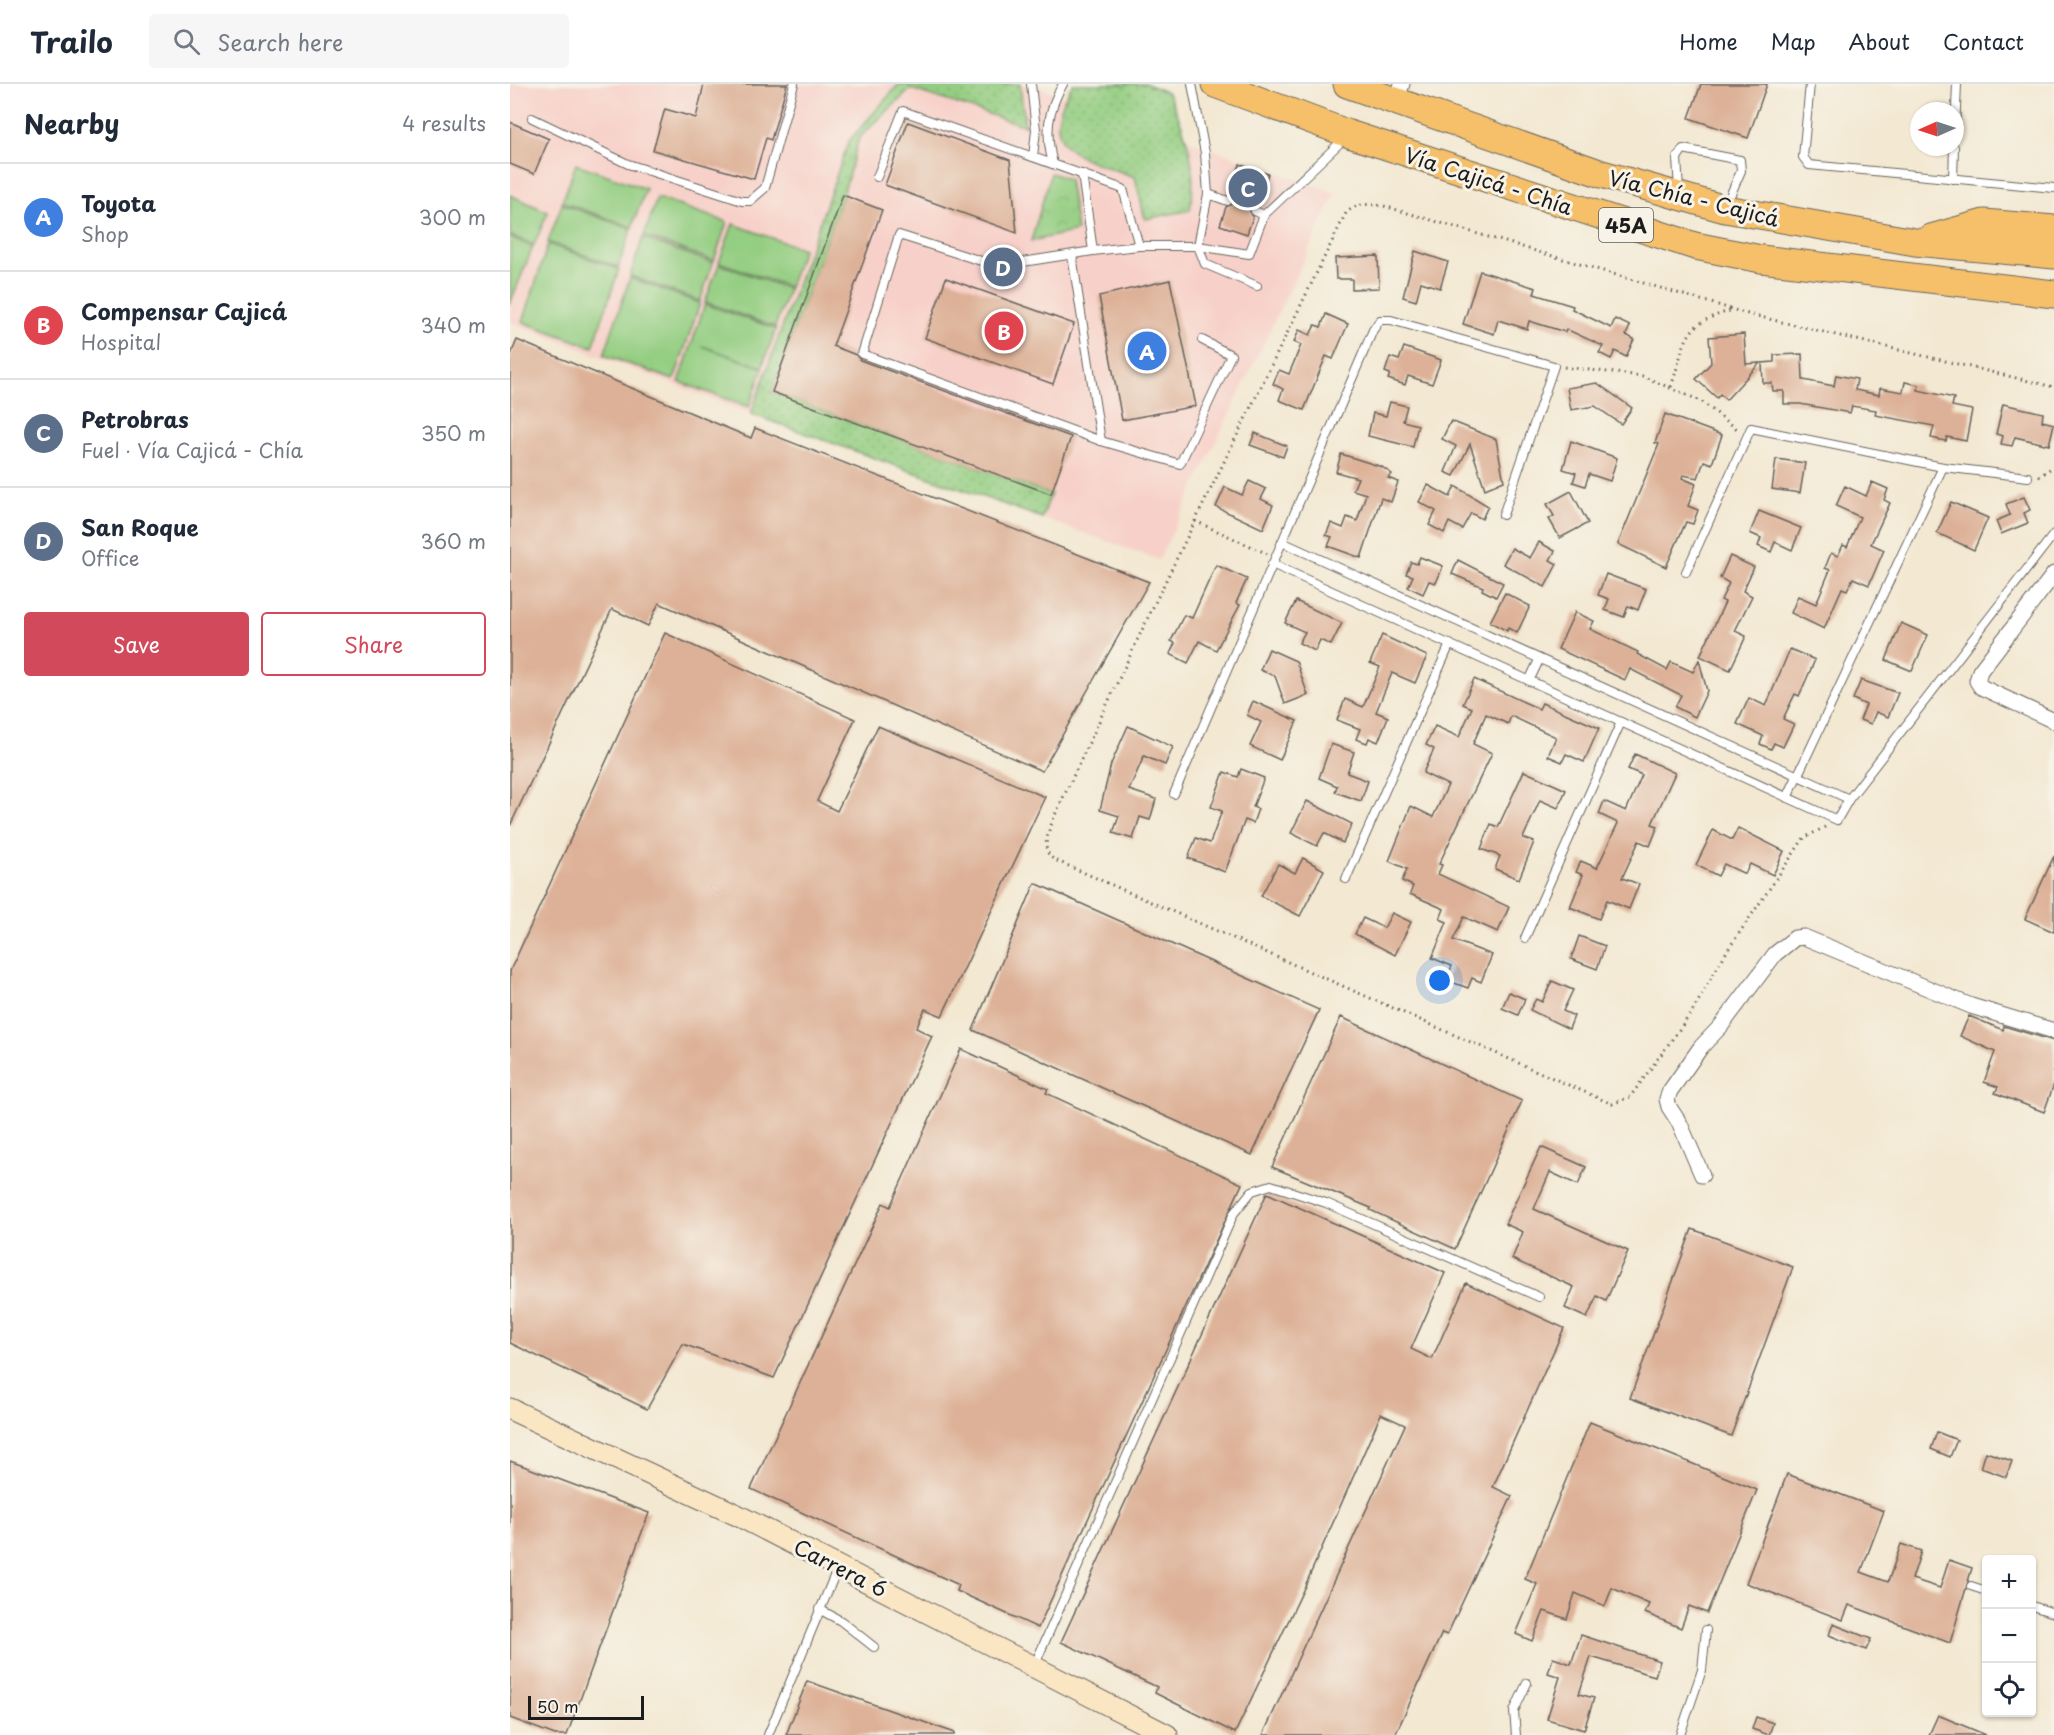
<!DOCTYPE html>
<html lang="en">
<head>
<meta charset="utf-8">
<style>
	:root { --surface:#fff; --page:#f6f6f7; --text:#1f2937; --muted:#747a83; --line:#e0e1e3; --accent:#d1495b }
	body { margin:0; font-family:"Playpen Sans",sans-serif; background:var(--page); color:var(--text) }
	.controls { position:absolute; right:18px; bottom:18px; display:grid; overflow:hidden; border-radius:6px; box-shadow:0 2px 4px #0004 }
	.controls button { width:54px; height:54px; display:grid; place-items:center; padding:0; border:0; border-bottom:2px solid var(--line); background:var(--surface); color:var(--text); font:30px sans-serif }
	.compass { position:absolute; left:1400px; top:18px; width:54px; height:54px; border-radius:50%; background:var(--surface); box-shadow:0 2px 4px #0004; rotate:267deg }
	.scale { position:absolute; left:18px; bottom:15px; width:116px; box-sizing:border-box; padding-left:6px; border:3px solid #1c1c1c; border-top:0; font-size:16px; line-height:21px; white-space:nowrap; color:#1c1c1c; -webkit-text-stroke:4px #f7f3e8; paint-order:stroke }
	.you { position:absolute; left:930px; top:897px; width:21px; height:21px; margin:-15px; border:4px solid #fff; border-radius:50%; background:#1a73e8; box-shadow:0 0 0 9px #1a73e833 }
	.badge { display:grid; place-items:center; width:39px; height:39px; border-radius:50%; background:var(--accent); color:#fff; font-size:20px; font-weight:700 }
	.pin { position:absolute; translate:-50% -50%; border:3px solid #fff; box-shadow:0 2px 6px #0006 }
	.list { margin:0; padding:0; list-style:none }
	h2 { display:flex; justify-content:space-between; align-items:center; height:78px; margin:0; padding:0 24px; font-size:26px }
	h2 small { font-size:20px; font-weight:400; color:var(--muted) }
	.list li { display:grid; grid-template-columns:39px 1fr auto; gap:18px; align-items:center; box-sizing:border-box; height:108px; padding:0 24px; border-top:2px solid var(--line) }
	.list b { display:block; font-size:22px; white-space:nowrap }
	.list p { margin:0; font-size:20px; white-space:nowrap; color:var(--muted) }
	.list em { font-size:20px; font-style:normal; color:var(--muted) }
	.actions { display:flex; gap:12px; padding:18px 24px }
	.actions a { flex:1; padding:14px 0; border:2px solid var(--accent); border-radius:6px; text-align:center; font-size:21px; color:var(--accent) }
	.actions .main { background:var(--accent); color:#fff }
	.icon { flex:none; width:33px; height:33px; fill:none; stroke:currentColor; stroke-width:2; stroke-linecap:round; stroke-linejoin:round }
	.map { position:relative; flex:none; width:1544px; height:1651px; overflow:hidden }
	header { display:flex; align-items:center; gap:36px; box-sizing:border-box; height:84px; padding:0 30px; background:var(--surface); border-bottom:2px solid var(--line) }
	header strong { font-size:28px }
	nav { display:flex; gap:33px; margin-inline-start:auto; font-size:21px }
	.search { width:420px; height:54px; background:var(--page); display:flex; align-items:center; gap:15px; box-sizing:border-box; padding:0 21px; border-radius:6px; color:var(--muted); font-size:22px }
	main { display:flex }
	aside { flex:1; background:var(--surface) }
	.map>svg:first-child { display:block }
	.built { fill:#f7d1c9 }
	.grass { fill:url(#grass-dots); stroke:#58754f; stroke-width:1.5 }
	.park { fill:url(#park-crowns); stroke:#58754f; stroke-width:1.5 }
	.pitch { fill:#94ce82; stroke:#58754f; stroke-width:1.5 }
	.building { fill:#ddb197 }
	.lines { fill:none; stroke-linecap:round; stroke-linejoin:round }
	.lane-casing { stroke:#67635c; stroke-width:10 }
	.street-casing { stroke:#67635c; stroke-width:17 }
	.secondary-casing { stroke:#67635c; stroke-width:23 }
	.highway-casing { stroke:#67635c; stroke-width:29 }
	.path { stroke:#67635c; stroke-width:3; stroke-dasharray:1.5 4.5; stroke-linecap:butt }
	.lane { stroke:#fff; stroke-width:8 }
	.street { stroke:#fff; stroke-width:15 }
	.secondary { stroke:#fbe6c4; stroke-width:21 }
	.highway { stroke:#f6c06b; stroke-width:27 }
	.labels { text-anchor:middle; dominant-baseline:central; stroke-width:6; stroke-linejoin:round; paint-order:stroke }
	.shield { fill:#f7f3e8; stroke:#5e5c59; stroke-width:1.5 }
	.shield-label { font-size:20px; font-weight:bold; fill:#1c1c1c }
	.street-label { font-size:21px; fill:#1c1c1c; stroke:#f7f3e8 }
</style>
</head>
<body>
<header>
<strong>Trailo</strong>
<div class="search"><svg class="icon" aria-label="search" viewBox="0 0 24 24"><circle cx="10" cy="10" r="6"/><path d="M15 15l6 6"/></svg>Search here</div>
<nav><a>Home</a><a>Map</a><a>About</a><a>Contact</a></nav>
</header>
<main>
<aside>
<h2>Nearby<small>4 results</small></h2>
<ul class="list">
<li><span class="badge" style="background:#3f7fe0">A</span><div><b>Toyota</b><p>Shop</p></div><em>300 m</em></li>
<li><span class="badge" style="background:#e0444e">B</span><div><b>Compensar Cajicá</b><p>Hospital</p></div><em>340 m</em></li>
<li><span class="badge" style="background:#5c6f8a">C</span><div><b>Petrobras</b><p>Fuel · Vía Cajicá - Chía</p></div><em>350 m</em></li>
<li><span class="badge" style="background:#5c6f8a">D</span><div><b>San Roque</b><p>Office</p></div><em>360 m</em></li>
</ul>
<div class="actions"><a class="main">Save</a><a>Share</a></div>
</aside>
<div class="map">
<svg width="1544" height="1651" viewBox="0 0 1544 1651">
	<defs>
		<pattern id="grass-dots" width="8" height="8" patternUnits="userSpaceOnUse" patternTransform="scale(1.5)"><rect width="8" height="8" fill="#94ce82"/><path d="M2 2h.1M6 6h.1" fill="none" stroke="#7fb070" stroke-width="1.8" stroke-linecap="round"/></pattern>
		<pattern id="park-crowns" width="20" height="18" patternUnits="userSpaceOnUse" patternTransform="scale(1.5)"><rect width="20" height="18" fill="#94ce82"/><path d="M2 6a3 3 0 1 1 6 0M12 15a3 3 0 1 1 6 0" fill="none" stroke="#7fb070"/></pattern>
	</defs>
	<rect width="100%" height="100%" fill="#f7f3e8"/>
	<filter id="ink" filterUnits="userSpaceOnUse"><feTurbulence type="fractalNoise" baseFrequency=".0167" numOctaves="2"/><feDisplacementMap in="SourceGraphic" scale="12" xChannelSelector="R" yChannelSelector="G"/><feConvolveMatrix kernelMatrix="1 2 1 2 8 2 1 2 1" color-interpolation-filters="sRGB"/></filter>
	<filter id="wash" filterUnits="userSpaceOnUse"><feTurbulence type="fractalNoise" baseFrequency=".008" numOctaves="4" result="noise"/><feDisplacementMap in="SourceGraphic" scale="24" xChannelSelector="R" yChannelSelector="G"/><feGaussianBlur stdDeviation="1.35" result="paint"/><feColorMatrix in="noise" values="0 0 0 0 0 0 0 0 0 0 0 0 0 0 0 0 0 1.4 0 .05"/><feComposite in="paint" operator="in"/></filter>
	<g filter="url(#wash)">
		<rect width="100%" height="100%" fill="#f3e8d2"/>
		<polygon class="built" points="0,0 519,0 826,109 649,476 241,330 0,238"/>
		<g class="grass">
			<polygon points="389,0 510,0 515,42 401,5 349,54 333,111 262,308 541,410 532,434 241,330 339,57"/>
			<path d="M563,0h74l21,9c18,38 31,74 22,117l-45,9 -10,-42c-51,-19 -104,-26 -62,-93z"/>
		</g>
		<polygon class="park" points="541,89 559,95 567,147 521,157"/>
		<g class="pitch">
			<polygon points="66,80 136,105 122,143 52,118"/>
			<polygon points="0,111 38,128 24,161 0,151"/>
			<polygon points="147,114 217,138 204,177 134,152"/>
			<polygon points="52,120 122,145 108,183 38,158"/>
			<polygon points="223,140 293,165 279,203 209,178"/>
			<polygon points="0,153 23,163 0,220"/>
			<polygon points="133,154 203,179 190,217 120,192"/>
			<polygon points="38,160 109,185 83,263 13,238"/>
			<polygon points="209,180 279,205 265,243 195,218"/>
			<polygon points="120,194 190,219 164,296 94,271"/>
			<polygon points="195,220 266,245 252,283 192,262 253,284 239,323 169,298"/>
		</g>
		<g id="blocks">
			<g class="building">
				<polygon points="194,0 277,0 261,56 256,54 244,95 143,66 155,25 186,34"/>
				<polygon points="1191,0 1257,0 1238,54 1179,34"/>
				<polygon points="0,38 39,55 24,90 0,80"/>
				<polygon points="398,38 500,76 507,149 375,101"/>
				<polygon points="730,80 758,90 747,121 739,125 743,133 737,150 710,141 716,123 724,118 720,111"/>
				<polygon points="333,111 372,126 323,262 346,271 350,276 561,353 541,410 262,308"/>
				<polygon points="905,167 938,178 930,204 911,198 906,217 893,213"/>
				<polygon points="868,172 869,204 842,205 842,195 826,195 825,174"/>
				<polygon points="970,187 1026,204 1024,210 1063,222 1062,225 1101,244 1105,235 1120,242 1116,251 1124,255 1116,273 1105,267 1101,275 1089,269 1093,262 1056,245 1055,248 1019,237 1017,245 988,236 984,250 953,240"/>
				<polygon points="436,194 564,240 543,300 415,254"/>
				<polygon points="660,196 686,322 612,336 589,212"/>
				<polygon points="816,230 838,240 823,275 816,272 794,326 769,316 773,305 763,300 769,286 779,290 791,261 784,258 789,246 800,251 805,241 811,243"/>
				<polygon points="1234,250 1236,280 1250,279 1216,316 1210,310 1207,314 1186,295 1201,279 1199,253"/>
				<polygon points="7,256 241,354 245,344 639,498 532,687 149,519 138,542 102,525 0,742 0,273"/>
				<polygon points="894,263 931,276 922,300 898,292 895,301 878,295 880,290 875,288 880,273 889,276"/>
				<polygon points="1292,270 1293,296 1324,302 1326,291 1347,295 1345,306 1369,311 1370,304 1393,308 1395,298 1409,301 1408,306 1444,314 1442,322 1462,326 1456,357 1437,353 1436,357 1421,354 1424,342 1365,331 1366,326 1342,322 1340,329 1290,320 1274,320 1274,307 1263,307 1262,299 1253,299 1252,279 1264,278 1264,271"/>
				<polygon points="1087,299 1122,324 1111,340 1085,322 1061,326 1057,304"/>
				<polygon points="880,318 897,322 893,337 908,341 903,363 858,352 863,329 876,332"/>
				<polygon points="1493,320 1533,329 1532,337 1544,340 1539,361 1505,353 1502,362 1491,360 1493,352 1486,350"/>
				<polygon points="1155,330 1212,351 1202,380 1194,377 1188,394 1173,391 1172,394 1186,400 1178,422 1188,426 1183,440 1176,438 1156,483 1108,460 1149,360 1145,359"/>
				<polygon points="941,337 986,355 994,397 975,405 960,360 944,392 935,388 946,362 932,355"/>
				<polygon points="745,349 777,362 773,373 740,361"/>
				<polygon points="1061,357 1107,374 1100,397 1079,390 1075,402 1063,398 1066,389 1053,385"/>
				<polygon points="831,370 872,383 882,390 878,394 888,398 881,418 871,414 851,474 818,462 822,453 816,451 821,439 833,444 837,433 847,437 856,410 843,406 848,394 826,388"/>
				<polygon points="1266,375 1295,379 1290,409 1262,405"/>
				<polygon points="739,397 756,405 751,415 763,421 753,445 706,423 715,403 732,411"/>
				<polygon points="1362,398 1378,405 1374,416 1380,419 1361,460 1374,466 1359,501 1343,494 1337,506 1332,504 1314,545 1281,529 1288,512 1306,520 1320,486 1315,484 1321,469 1328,472 1333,461 1337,463 1350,433 1326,422 1335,402 1356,412"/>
				<polygon points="918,401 940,413 945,402 978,422 972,435 961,429 952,445 939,438 934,449 919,441 926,427 909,418"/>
				<polygon points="1061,407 1078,439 1050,454 1039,435 1044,432 1037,420"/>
				<polygon points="1514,413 1520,426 1514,429 1518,439 1491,450 1486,437 1500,431 1496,420"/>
				<polygon points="1441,418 1478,434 1464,466 1427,449"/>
				<polygon points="1249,427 1291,444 1282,466 1265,458 1261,468 1248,462 1251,454 1240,449"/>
				<polygon points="1029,458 1045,467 1040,476 1047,480 1035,503 993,480 1002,464 1020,474"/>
				<polygon points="1220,472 1244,483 1233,507 1242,512 1225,547 1236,552 1220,586 1190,572 1215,518 1211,516 1219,499 1210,494"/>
				<polygon points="910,473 933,482 926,499 919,497 913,510 898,503 903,492 896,490 901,478 907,480"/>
				<polygon points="948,476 993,499 986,513 972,506 973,503 942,490"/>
				<polygon points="706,481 737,495 726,519 730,521 706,566 689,557 678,579 660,570 665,559 661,557 674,531 682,534"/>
				<polygon points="1096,490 1136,505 1128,526 1118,522 1114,533 1095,526 1099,515 1088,511"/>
				<polygon points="995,509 1020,522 1007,549 998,544 997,547 980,538"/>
				<polygon points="786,517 832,539 821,561 810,556 805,567 789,559 795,548 775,539"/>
				<polygon points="1065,528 1084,537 1080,545 1128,568 1127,570 1157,586 1161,578 1183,588 1189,576 1197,607 1185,633 1165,623 1171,611 1120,585 1115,596 1048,565"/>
				<polygon points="1391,539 1418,551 1402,587 1376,576"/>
				<polygon points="155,549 345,635 307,717 327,727 368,642 535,713 432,932 415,925 406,944 422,952 264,1294 173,1260 137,1325 0,1259 0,887"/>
				<polygon points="872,551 917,572 905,599 882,589 866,628 878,633 868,658 859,654 857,659 846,655 850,645 827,636 835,615 853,623 870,583 860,579"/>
				<polygon points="759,565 786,577 798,611 775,620 765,592 750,586"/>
				<polygon points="1280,565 1305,576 1289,612 1285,610 1273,635 1284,640 1273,663 1264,659 1261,665 1250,660 1253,652 1227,640 1239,614 1256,622"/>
				<polygon points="964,595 1029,625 1032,619 1089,644 1074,678 1056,670 1052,678 1038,672 1046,653 1001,632 998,640 976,630 963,660 982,669 929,780 932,781 928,790 999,823 988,848 954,833 943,856 982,871 971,898 962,894 958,904 936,896 942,882 922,874 937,838 930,835 934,825 900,810 903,802 892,797 897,785 879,777 901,722 923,733 938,701 913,689 924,665 916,661 925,642 949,653 962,624 953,620"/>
				<polygon points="1351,596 1388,609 1378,633 1366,628 1361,640 1350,636 1356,621 1343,615"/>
				<polygon points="743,617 787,637 770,676 740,662 751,638 737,631"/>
				<polygon points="618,642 663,663 655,681 634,672 619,706 646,715 640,736 630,733 623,755 603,749 609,732 590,726 601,680"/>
				<polygon points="821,660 844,668 837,689 858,697 851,717 825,708 827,702 809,694"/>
				<polygon points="1125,670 1165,689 1142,740 1148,742 1140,762 1129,757 1112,794 1129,800 1119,825 1097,816 1089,835 1060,823 1073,791 1066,788 1071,777 1087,784 1108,739 1089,730 1094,717 1116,727 1132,691 1118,685"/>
				<polygon points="731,685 754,694 743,723 748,725 743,739 735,736 715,788 678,774 686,754 700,759 712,727 701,723 714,688 728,693"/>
				<polygon points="1014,687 1056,706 1048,724 1030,716 1013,754 1024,758 1009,795 985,785 990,772 971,765 981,740 988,743"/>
				<polygon points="797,717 842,740 833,759 814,749 807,762 781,749"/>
				<polygon points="1228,744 1274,767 1263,791 1240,780 1235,790 1214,780 1208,792 1186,781 1203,746 1222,756"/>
				<polygon points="1544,772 1544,848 1515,835"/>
				<polygon points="793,774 814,786 790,832 751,812 768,780 785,789"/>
				<polygon points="525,799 809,926 742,1071 463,946"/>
				<polygon points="882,829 901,838 885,871 845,850 853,834 874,844"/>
				<polygon points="1069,852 1095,862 1087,885 1061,875"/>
				<polygon points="1042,897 1063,906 1053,927 1064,932 1059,945 1020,926 1026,915 1032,918"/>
				<polygon points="999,908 1015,915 1008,931 992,924"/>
				<polygon points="1459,932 1493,946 1494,942 1544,957 1544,1000 1534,1028 1485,1009 1488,1003 1474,998 1485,968 1450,952"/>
				<polygon points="831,933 1012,1017 945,1165 860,1126 861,1124 762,1083"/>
				<polygon points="451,965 538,1005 536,1009 732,1100 528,1544 447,1507 449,1501 241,1405 373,1119 380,1123"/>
				<polygon points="1031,1063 1076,1083 1068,1101 1040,1088 1024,1125 1118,1167 1096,1217 1087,1212 1077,1234 1055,1224 1064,1203 1002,1175 1013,1148 995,1140"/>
				<polygon points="757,1109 935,1189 901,1265 922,1275 956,1199 1054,1244 983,1403 1002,1412 937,1551 932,1549 885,1651 753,1651 895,1341 871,1330 795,1502 725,1649 645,1609 647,1603 551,1558"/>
				<polygon points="1182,1145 1283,1183 1221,1352 1120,1314"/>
				<polygon points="1080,1338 1247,1406 1197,1529 1179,1522 1171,1544 1135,1529 1139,1520 1102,1504 1095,1522 1065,1509 1057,1535 1034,1527 1022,1557 1006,1550 1027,1500 1015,1495"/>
				<polygon points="1427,1348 1447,1356 1440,1373 1421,1365"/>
				<polygon points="1476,1368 1502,1377 1496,1393 1471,1384"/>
				<polygon points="0,1377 139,1429 57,1651 45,1651 0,1634"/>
				<polygon points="1277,1390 1374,1427 1351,1488 1378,1498 1391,1460 1411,1467 1402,1495 1430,1504 1439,1476 1462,1484 1440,1559 1339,1521 1333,1536 1236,1499"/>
				<polygon points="1323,1540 1361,1555 1356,1566 1319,1551"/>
				<polygon points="1071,1551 1150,1577 1145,1592 1081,1573 1069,1610 1084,1614 1074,1646 1037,1635 1050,1593 1038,1589 1043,1574 1061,1580"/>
				<polygon points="297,1597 445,1649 444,1651 276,1651"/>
				<polygon points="1428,1631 1476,1651 1419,1651"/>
				<polygon points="1246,1633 1263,1639 1259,1651 1242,1645"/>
			</g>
		</g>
	</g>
	<g filter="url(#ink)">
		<use href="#blocks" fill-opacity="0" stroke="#67635c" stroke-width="1.5"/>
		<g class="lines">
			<defs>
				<g id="lane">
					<polyline points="521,0 526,46 523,73"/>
					<polyline points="682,0 695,69 698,110 718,117"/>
					<polyline points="1300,0 1293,73 1299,81 1544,104"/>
					<polyline points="22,34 118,80 232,117 240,117 255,104 284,0"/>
					<polyline points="1445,47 1447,0"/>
					<path d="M543,80c-8,-30 -6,-53 10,-80"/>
					<polyline points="572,90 583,167"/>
					<polyline points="367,93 393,27 613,105 629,162"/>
					<polyline points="1443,95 1444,63"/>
					<polyline points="1169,106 1167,74 1173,65 1230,76 1231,87 1216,121"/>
					<polyline points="745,127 754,131 835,54"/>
					<polyline points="562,171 591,357"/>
					<polyline points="747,202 695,180 688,162 739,170 754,131"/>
					<polyline points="692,256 721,271 670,380 591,357 352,270 389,151 487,182 583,167 629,162 688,162 698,110"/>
					<polyline points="772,458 1339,715"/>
					<polyline points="762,480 1327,736 1339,715 1544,450"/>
					<polyline points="1176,488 1241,344 1433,383 1518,393"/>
					<polyline points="1019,597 1029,576"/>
					<polyline points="664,710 863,246 870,236 881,236 1044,282 993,431"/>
					<polyline points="1277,714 1433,383"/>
					<polyline points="836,795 940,560"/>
					<polyline points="1015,854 1111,638"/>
					<polyline points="1461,1502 1476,1507"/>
					<polyline points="1522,1522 1544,1529"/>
					<polyline points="309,1525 331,1537 364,1563"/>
					<polyline points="525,1580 724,1129 742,1107 761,1101 816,1119 1029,1213"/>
					<polyline points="258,1651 328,1483"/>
					<polyline points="1006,1651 1004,1627 1017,1599"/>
					<polyline points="1170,1651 1192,1586 1196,1546"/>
				</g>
				<g id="street">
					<polyline points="886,18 892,0"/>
					<polyline points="1544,490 1470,587 1467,597 1471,603 1544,637"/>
					<polyline points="1192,1091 1170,1040 1159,1023 1157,1015 1160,1007 1191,963 1211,942 1265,870 1285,854 1294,853 1461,922 1544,947"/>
				</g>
				<polyline id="secondary" points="0,1325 227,1431 657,1651"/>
				<g id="highway">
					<polyline points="705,0 839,50 1185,162 1251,175 1544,210"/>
					<polyline points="837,0 1092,90 1215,125 1405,158 1544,171"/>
					<polyline points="1421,154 1474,139 1544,145"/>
				</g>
			</defs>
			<use href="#lane" class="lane-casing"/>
			<use href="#street" class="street-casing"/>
			<use href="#secondary" class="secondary-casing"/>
			<use href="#highway" class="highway-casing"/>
			<g class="path">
				<polyline points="1054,283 1132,292 1191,317 1227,345 1230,345"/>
				<path d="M1161,303c16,-47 10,-64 63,-77"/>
				<polyline points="1529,393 1544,382"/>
				<polyline points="685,437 758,470"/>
				<path d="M1315,743l-21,11 -77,113 -35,61 -62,85 -18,7 -557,-244c-17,-10 -5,-31 0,-45l95,-202 196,-400c12,-11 23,-9 38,-7l364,108 306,73"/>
			</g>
			<use href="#lane" class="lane"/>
			<use href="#street" class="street"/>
			<use href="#secondary" class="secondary"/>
			<use href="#highway" class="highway"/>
		</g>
	</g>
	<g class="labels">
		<rect class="shield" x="1089" y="124" width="54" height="34" rx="4.5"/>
		<g class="shield-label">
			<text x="1116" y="141">45A</text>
		</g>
		<g class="street-label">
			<text transform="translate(979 96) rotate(18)">Vía Cajicá - Chía</text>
			<text transform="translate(1184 113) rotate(14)">Vía Chía - Cajicá</text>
			<text transform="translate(331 1483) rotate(27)">Carrera 6</text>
		</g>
	</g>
</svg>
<div class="controls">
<button>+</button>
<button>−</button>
<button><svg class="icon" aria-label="locate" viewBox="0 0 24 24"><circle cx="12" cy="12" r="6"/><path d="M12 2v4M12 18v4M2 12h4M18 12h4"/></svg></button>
</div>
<svg class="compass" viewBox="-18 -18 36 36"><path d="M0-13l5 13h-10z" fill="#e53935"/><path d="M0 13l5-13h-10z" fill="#747a83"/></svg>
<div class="scale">50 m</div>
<div class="you"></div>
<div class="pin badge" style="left:637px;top:267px;background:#3f7fe0">A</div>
<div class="pin badge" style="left:494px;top:247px;background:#e0444e">B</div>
<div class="pin badge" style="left:738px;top:104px;background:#5c6f8a">C</div>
<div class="pin badge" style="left:493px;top:183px;background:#5c6f8a">D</div>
</div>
</main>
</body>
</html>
